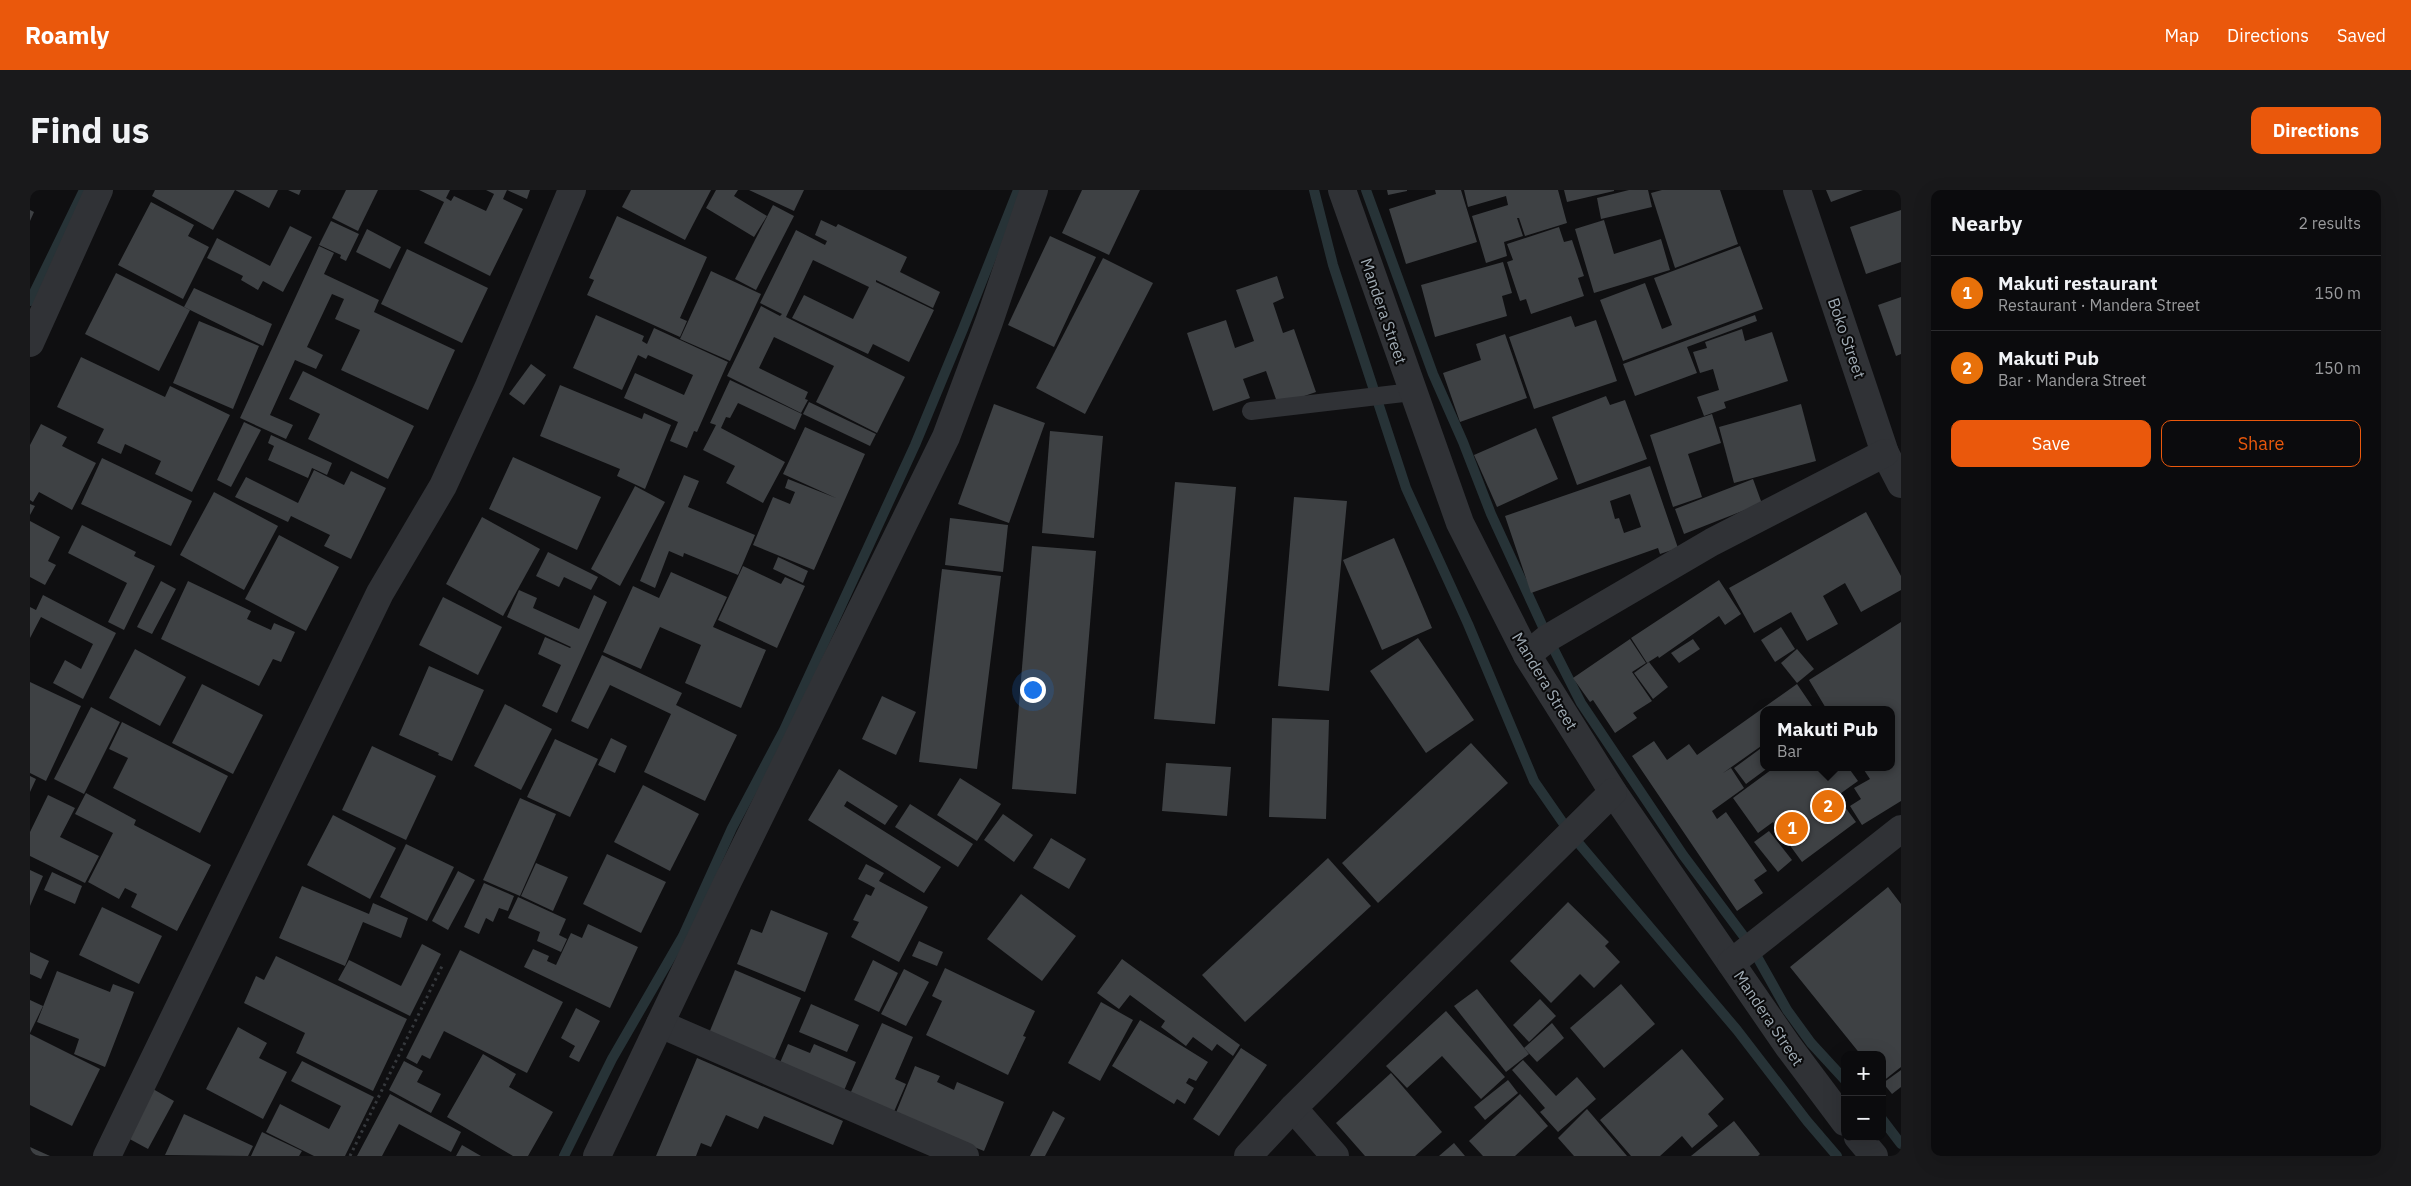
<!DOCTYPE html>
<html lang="en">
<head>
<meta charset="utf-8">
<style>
	:root { --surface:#0b0b0d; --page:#19191b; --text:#f1f3f6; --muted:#9a9b9d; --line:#2b2b2e; --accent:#ea580c }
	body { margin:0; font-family:"IBM Plex Sans",sans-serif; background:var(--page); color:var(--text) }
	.controls { position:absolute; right:15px; bottom:15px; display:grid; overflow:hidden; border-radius:10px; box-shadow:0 5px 20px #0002 }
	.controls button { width:45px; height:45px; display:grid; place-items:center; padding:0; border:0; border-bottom:1px solid var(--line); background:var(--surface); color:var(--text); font:25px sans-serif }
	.you { position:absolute; left:1002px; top:499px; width:18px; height:18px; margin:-12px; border:4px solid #fff; border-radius:50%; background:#1a73e8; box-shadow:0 0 0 8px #1a73e833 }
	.badge { display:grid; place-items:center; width:32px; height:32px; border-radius:50%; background:var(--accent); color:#fff; font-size:16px; font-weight:700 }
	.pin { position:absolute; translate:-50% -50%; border:2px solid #fff; box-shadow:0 1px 5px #0006 }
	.popup { position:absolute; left:1730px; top:516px; width:135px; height:65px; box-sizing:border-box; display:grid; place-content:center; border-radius:10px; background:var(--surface); filter:drop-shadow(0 1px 4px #0005); font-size:16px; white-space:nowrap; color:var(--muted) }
	.popup b { font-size:19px; color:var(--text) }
	.popup::after { content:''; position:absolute; left:50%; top:100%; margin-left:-10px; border:10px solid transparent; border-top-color:var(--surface) }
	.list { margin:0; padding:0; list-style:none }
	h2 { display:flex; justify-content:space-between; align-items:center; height:65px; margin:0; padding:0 20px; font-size:21px }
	h2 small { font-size:16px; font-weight:400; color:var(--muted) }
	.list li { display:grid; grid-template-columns:32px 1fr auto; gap:15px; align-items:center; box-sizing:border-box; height:75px; padding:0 20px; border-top:1px solid var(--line) }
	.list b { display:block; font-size:19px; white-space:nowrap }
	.list p { margin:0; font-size:16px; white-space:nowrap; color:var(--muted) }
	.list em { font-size:16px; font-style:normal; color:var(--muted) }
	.actions { display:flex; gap:10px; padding:15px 20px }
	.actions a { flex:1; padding:11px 0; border:1px solid var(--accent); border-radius:10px; text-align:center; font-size:18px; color:var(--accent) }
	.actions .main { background:var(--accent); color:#fff }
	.map { position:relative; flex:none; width:1871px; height:966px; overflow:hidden; border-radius:10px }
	header { display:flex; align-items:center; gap:30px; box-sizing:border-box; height:70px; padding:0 25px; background:var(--accent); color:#fff }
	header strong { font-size:24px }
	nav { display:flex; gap:28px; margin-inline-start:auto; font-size:18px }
	.intro { display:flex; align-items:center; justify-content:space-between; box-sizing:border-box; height:120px; padding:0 30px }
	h1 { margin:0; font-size:35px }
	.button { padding:12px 22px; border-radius:10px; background:var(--accent); color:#fff; font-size:18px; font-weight:700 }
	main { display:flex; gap:30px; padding:0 30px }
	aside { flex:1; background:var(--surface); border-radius:10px; box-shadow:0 5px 20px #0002 }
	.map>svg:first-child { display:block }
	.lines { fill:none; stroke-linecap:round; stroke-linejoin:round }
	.stream { stroke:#273337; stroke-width:10 }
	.building { fill:#3e4144; fill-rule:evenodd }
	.path { stroke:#36393d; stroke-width:3; stroke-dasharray:2.5 4; stroke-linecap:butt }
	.lane { stroke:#303236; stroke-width:18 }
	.street { stroke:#303236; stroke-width:28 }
	.labels { text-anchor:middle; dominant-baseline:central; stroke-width:4; stroke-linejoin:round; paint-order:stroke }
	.street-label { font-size:16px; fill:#9faab3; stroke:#0a0a0b }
</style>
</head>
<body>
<header>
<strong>Roamly</strong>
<nav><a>Map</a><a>Directions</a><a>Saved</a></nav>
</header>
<div class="intro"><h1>Find us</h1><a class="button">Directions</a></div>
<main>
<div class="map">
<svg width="1871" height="966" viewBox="0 0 1871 966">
	<rect width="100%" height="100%" fill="#0f0f11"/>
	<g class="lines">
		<g class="stream">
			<polyline points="1284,0 1303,75 1376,298 1438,434 1504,591 1540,643 1707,840 1777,931 1807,966"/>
			<polyline points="1336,0 1403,184 1433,252 1461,324 1518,448 1551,513 1653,665 1721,756 1757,820 1781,853 1815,890"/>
			<polyline points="0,111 54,0"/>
			<polyline points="1852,929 1871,954"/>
			<polyline points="534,966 582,869 653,746 702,638 754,540 885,255 933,139 988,0"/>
		</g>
	</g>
	<g class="building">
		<polygon points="125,0 205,0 183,40 122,6"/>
		<polygon points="205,0 248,0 239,18"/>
		<polygon points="258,0 271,0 269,5"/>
		<polygon points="316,0 348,0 328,41 302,28"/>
		<polygon points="389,0 420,0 416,8 421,11 424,6 456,21 464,4 456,0 500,0 497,9 477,0 473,9 493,19 460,86 394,53 414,12"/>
		<polygon points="601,0 681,0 655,50 592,17"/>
		<polygon points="686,0 708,0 704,6 737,26 724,47 676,18"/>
		<polygon points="719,0 774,0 764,21"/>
		<polygon points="1052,0 1110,0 1079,65 1032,43"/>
		<polygon points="1357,0 1377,0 1377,1 1358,5"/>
		<polygon points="1405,0 1431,0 1447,52 1376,74 1359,19 1406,4"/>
		<polygon points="1434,0 1528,0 1537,33 1495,46 1489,28 1487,28 1493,46 1474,52 1477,66 1456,73 1442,26 1478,15 1476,6 1438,17"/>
		<polygon points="1534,0 1584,0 1584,1 1537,12"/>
		<polygon points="1599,0 1618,0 1622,17 1571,29 1567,8"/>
		<polygon points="1632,0 1690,0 1708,54 1645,78 1621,3"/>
		<polygon points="1796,0 1833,0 1801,12"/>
		<polygon points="121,12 164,35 158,46 179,57 153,109 88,75"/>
		<polygon points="743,15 764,26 726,100 705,89"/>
		<polygon points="0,20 4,22 0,31"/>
		<polygon points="1871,20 1871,72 1836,84 1820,37"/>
		<polygon points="587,26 677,67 650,128 657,131 650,147 557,105 564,90 559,88"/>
		<polygon points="791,30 806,37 808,34 877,67 870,82 910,102 903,118 846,90 846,92 904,120 879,172 843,154 838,164 762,128 774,105 823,129 839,97 783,70 756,127 875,187 847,243 786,212 804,176 744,147 729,178 778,202 775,209 778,210 771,223 697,186 731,116 750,126 752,124 730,113 766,40 795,55 797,51 785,45"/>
		<polygon points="1574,30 1584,64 1631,49 1640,80 1564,103 1545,39"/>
		<polygon points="301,31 329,44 316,71 310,68 311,65 289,55"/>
		<polygon points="260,36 282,47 253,102 233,91 228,100 211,90 213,86 177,68 187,48 240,76"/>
		<polygon points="1529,37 1534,52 1542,50 1554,86 1548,88 1554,106 1501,124 1496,109 1490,111 1477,72 1483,70 1477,54"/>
		<polygon points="337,39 371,57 360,79 326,62"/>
		<polygon points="1020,46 1066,67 1024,157 978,135"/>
		<polygon points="289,56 304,63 294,84 349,110 344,122 425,160 398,220 311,180 330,140 305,129 314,109 302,104 277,157 293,165 286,179 265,170 240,225 263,235 256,249 210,228"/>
		<polygon points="1710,56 1733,119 1593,171 1570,110 1615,93 1632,139 1642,135 1624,88"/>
		<polygon points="377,59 458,98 432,153 351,114"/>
		<polygon points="1073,68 1123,93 1055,224 1006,198"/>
		<polygon points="1473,72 1482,103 1472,106 1477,126 1405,147 1391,95"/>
		<polygon points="681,81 731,104 700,171 650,149"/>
		<polygon points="86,83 160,120 129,181 55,144"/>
		<polygon points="1247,86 1254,108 1243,113 1253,143 1264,139 1286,202 1248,215 1236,181 1213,189 1220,208 1183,221 1157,143 1196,130 1205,158 1224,151 1206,100"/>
		<polygon points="164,98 242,134 233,156 154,117"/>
		<polygon points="1871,107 1871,164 1866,166 1848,115"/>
		<polygon points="566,125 614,146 612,151 617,154 624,138 698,172 667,242 664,241 657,258 640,251 648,232 594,208 605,183 654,205 663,185 618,165 616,169 608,165 592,200 543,178"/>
		<polygon points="1725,125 1727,131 1657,157 1667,183 1605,206 1593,174"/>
		<polygon points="1541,126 1545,137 1566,130 1587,191 1504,219 1479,147"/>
		<polygon points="169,131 229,156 203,219 143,193"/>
		<polygon points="1712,139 1715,151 1742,142 1758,191 1694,212 1696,218 1674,226 1667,207 1689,200 1683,179 1670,183 1663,162 1677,158 1675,152"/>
		<polygon points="1475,144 1497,208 1430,232 1413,183 1451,170 1446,154"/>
		<polygon points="51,167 135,207 140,196 200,225 162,302 125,284 131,271 95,254 91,264 67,253 74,239 27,217"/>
		<polygon points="501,174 516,185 494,215 479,204"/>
		<polygon points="273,181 384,236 358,289 278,249 290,224 259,209"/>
		<polygon points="700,190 772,224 765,240 708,213 700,228 696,227 691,238 755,272 733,313 696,293 705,276 673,260 686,235 680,233"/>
		<polygon points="530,195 612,229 614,223 641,235 615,299 587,286 590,279 510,246"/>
		<polygon points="1576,206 1580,215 1595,210 1617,269 1547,295 1522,227"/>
		<polygon points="779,212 846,244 840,256 773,224"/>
		<polygon points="964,214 1015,233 979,333 928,314"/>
		<polygon points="1771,214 1786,271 1704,293 1689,237"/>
		<polygon points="1682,224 1691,253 1658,264 1672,307 1643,317 1620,245"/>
		<polygon points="214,232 231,240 201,297 187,290"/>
		<polygon points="11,234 37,247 32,256 66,273 42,320 9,302 3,312 0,310 0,255"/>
		<polygon points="775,237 835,264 784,380 723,355 743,307 760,314 765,302 755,298 758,289 806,308 753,284"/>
		<polygon points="1506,238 1528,289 1467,317 1444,265"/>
		<polygon points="1020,241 1073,246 1064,348 1012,343"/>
		<polygon points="241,245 302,273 297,285 282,278 278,288 238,270 244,256 238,253"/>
		<polygon points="483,267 571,307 547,360 459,319"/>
		<polygon points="72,268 162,311 141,356 51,314"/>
		<path d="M1620,276l28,82 -18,6 -2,-6 -127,45 -26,-77zM1600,304l11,33 -17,6 -5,-15 -4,1 -5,-18z"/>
		<polygon points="284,280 314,295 321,281 356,298 321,369 294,356 300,345 261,326 258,332 205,307 216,287 268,313"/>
		<polygon points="654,285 669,291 658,317 725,345 708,385 654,363 653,367 639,361 625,398 610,391"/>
		<polygon points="1723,289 1735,322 1715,320 1654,344 1645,319"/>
		<polygon points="1145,292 1206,297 1185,534 1124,529"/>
		<polygon points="605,296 635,312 590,396 561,379"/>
		<polygon points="184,302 248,336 214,400 150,365"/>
		<polygon points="1264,307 1317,311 1299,501 1248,496"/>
		<polygon points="0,314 5,316 0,325"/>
		<polygon points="1836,322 1871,386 1871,400 1831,422 1815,393 1793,406 1808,434 1777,451 1761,422 1724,443 1699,398"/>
		<polygon points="452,327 510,359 473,426 416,394"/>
		<polygon points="920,328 978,335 973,382 915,375"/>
		<polygon points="0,331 30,347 18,371 26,375 15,395 0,387"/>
		<polygon points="52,335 106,362 104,366 125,376 94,440 78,432 97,393 38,363"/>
		<polygon points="249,345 309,377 276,441 215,409"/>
		<polygon points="1364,348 1402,438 1352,460 1313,370"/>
		<polygon points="1002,356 1066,361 1046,604 982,599"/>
		<polygon points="518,362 568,387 561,400 534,387 529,397 506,386"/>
		<polygon points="748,367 778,381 773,393 743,379"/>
		<polygon points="713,376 751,394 755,387 775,396 747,458 688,430"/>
		<polygon points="912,379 971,386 947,579 889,572"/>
		<polygon points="641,382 697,407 683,437 736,460 711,518 655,493 671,455 630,437 611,479 573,462 603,396 629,408"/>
		<polygon points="1689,390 1711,424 1695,435 1689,426 1629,468 1628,466 1617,473 1601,448"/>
		<polygon points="131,391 146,399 122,444 107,437"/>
		<polygon points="158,391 221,421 217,429 241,440 244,433 265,442 251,472 243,469 229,496 131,449"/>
		<polygon points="489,400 507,408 503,418 549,439 564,405 577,412 527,523 512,516 531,475 508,464 515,447 540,458 541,457 477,427"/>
		<polygon points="13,405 86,443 53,509 23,493 35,470 51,479 63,454 11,427 0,448 0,417 6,420"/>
		<polygon points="413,407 472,437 448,485 389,455"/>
		<polygon points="1871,432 1871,611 1832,635 1820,616 1831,609 1824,598 1840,589 1832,577 1862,577 1862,520 1797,520 1779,490"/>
		<polygon points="1751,437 1765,459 1745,472 1731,450"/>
		<polygon points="1388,448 1444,530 1396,563 1340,481"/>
		<polygon points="1600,449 1616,473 1602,482 1622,511 1603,523 1607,528 1585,543 1563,510 1560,512 1543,488"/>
		<polygon points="1663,449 1670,459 1649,473 1641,463"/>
		<polygon points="105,459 156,487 130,536 79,508"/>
		<polygon points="1767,459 1784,479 1767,493 1751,473"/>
		<polygon points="572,465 652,503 646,515 707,545 675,611 614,582 641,524 580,495 558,539 541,531"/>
		<polygon points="1619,472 1638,497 1623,509 1604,483"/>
		<polygon points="399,476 454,500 422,571 408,565 409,563 369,545"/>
		<polygon points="0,492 51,516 16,591 0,583"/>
		<polygon points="172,494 233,525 203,584 142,553"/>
		<polygon points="1767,494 1784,519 1734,520 1734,554 1693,583 1701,578 1714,598 1682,621 1687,629 1696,622 1737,681 1724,690 1733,703 1707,721 1602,566 1624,551 1637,570 1659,554 1667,565"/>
		<polygon points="852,506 886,522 866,565 832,549"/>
		<polygon points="475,514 522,539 491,600 444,576"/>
		<polygon points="61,517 90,532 54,604 24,589"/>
		<polygon points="1242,528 1299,530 1296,629 1239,627"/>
		<polygon points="92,532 198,586 170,643 83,598 98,568 79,559"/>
		<polygon points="581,548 597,556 585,583 568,575"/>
		<polygon points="525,549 568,569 540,627 497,607"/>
		<polygon points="1441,553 1478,593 1348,713 1312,673"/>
		<polygon points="342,556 406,586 376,650 312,620"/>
		<polygon points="1734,556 1734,577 1739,577 1716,594 1704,578"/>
		<polygon points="1136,573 1201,577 1197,626 1132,621"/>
		<polygon points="1745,577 1818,577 1828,591 1807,606 1826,632 1772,672 1743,632 1728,643 1703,608"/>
		<polygon points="809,579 868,616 855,635 817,611 814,616 911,677 894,703 778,630"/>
		<polygon points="0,586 6,589 0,602"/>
		<polygon points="930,588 971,614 947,651 907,625"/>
		<polygon points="613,595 669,624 640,681 584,652"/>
		<polygon points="56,603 106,630 104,635 181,675 147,741 101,717 107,704 95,698 89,709 58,692 83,643 45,624"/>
		<polygon points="18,605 45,618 30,647 69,666 55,693 0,666 0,642"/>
		<polygon points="490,608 526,624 490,706 453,690"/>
		<polygon points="880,614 943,654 928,677 865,637"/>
		<polygon points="973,624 1003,645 984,672 954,650"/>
		<polygon points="303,625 366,658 340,709 277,675"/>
		<polygon points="1739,641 1762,670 1748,682 1724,652"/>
		<polygon points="1021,648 1056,669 1039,699 1003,678"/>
		<polygon points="376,654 424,677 397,731 350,707"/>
		<polygon points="577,664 636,692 611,743 553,714"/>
		<polygon points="1298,668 1341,716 1215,832 1172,785"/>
		<polygon points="506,673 538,687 523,721 491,706"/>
		<polygon points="836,674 854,683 849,691 898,717 869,772 821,747 829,732 823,730 836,704 841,706 845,698 828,689"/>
		<polygon points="0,680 13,686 0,716"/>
		<polygon points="428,681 445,690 418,740 402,731"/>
		<polygon points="22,682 52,696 45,714 14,700"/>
		<polygon points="454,693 484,706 478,721 469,718 463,732 456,728 449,744 434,737"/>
		<polygon points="272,696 339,724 343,713 378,728 371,748 333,732 315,776 249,748"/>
		<polygon points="1858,697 1871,714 1871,877 1852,892 1852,865 1831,865 1760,777"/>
		<polygon points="991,704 1046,746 1012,791 957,749"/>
		<polygon points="488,707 536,729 529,745 537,749 531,762 507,751 510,742 478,728"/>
		<polygon points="1538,712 1579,752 1575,756 1590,772 1564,798 1550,784 1521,813 1480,771"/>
		<polygon points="72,717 132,746 109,794 49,765"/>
		<polygon points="741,720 798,743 775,802 707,774 721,739 732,743"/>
		<polygon points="558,734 608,757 580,818 494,777 503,759 519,766 517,771 526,775 541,743 552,748"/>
		<polygon points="889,751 913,762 907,776 882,766"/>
		<polygon points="392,754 411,764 380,826 308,790 319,770 371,796"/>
		<polygon points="430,760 533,812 497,883 414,841 400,869 392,865 387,874 376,868"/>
		<polygon points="0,762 19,771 11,789 0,784"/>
		<polygon points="246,766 377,829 343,901 266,863 275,843 214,813 226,786 234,790"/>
		<polygon points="1092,769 1210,855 1203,866 1187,854 1182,861 1163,847 1156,856 1131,837 1135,831 1100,805 1089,819 1067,803"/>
		<polygon points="843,770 868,783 849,822 824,810"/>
		<polygon points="915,778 1005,821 993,846 996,847 978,885 896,845 912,811 902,806"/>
		<polygon points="874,779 899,792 876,836 851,824"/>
		<polygon points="705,780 771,808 742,876 677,848"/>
		<polygon points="27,781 80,802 83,794 104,802 75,877 44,864 49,849 7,832"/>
		<polygon points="1591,794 1625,834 1574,878 1540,838"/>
		<polygon points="1447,799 1499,864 1476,882 1424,816"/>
		<polygon points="1510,809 1526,826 1499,852 1483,835"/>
		<polygon points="0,810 13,816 0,843"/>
		<polygon points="1071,812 1103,830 1070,891 1038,873"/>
		<polygon points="781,814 829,835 817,862 769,842"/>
		<polygon points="546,818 570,831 549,872 539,867 545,856 531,848"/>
		<polygon points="1416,821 1475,887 1451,909 1412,866 1377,898 1356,876"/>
		<polygon points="1110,830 1178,872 1166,891 1159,888 1156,893 1164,898 1155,914 1147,909 1144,914 1082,876"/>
		<polygon points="852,833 883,847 865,889 876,894 863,924 820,904"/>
		<polygon points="1522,833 1534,848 1507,872 1494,858"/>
		<polygon points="208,837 237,853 229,868 257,882 233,929 176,899"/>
		<polygon points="0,844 70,879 42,936 0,915"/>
		<polygon points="758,854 780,863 784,854 826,872 813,903 749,875"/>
		<polygon points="1211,858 1237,875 1189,946 1163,929"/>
		<polygon points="1652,859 1694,909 1678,924 1688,936 1662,958 1652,946 1630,966 1601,966 1570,930"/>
		<polygon points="453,864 486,884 479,897 523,922 498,966 483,966 417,927"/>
		<polygon points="667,868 813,931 803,955 734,926 728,939 696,925 681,957 671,953 666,966 626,966"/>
		<polygon points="1493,870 1526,906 1547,887 1566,909 1528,942 1510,922 1515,918 1482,880"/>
		<polygon points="272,871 344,907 315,966 284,966 236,942 250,914 299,939 311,916 261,891"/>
		<polygon points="374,871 393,881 387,892 411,904 401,923 359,900"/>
		<polygon points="885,876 910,886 907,892 924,900 927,892 974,912 954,961 865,925"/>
		<polygon points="1871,880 1871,897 1862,904 1853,893"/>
		<polygon points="1361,883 1412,942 1385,966 1335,966 1306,933"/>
		<polygon points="1478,890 1488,903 1455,930 1444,917"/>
		<polygon points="123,899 144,911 118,959 96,947"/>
		<polygon points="360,904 431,942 421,962 369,934 352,966 327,966"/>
		<polygon points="1490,904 1518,936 1485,966 1453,966 1439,951"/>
		<polygon points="1557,919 1597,966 1544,966 1528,948"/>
		<polygon points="1023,921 1035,928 1015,966 1000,966"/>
		<polygon points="154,924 223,956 218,966 135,965"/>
		<polygon points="1704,931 1730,964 1728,966 1661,966"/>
		<polygon points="232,942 272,961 269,966 221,966"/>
		<polygon points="1424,953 1435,966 1409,966"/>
		<polygon points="432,955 451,966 426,966"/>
		<polygon points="0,957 20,966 0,966"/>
	</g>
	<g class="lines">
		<polyline class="path" points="320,966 413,774"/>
		<polyline class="lane" points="1221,221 1382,202"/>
		<g class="street">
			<polyline points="1312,0 1430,333 1497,465 1583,602 1758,856 1815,932"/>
			<polyline points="1767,0 1855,263 1871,294"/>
			<polyline points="0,153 69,0"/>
			<polyline points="1497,465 1518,448 1682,352 1855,263"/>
			<polyline points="1701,773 1871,639"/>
			<polyline points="630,834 935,966"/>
			<polyline points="1263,918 1305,966"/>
			<polyline points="1828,947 1844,966"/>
			<polyline points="77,966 350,403 413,296 459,196 542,0"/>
			<polyline points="567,966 698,691 916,247 959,132 1004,0"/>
			<polyline points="1218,966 1263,918 1583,602"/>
		</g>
	</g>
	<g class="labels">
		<g class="street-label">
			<text transform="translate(1354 121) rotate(71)">Mandera Street</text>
			<text transform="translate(1817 148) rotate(71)">Boko Street</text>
			<text transform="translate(1515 491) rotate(59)">Mandera Street</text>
			<text transform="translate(1739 828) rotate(56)">Mandera Street</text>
		</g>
	</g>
</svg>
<div class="controls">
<button>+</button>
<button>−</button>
</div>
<div class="you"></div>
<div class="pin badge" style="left:1762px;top:638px;background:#e8710a">1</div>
<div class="pin badge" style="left:1798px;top:616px;background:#e8710a">2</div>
<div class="popup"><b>Makuti Pub</b>Bar</div>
</div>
<aside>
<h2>Nearby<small>2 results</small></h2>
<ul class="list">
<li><span class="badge" style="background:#e8710a">1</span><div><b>Makuti restaurant</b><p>Restaurant · Mandera Street</p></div><em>150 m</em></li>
<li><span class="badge" style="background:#e8710a">2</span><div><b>Makuti Pub</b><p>Bar · Mandera Street</p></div><em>150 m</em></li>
</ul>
<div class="actions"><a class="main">Save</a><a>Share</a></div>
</aside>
</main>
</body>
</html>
